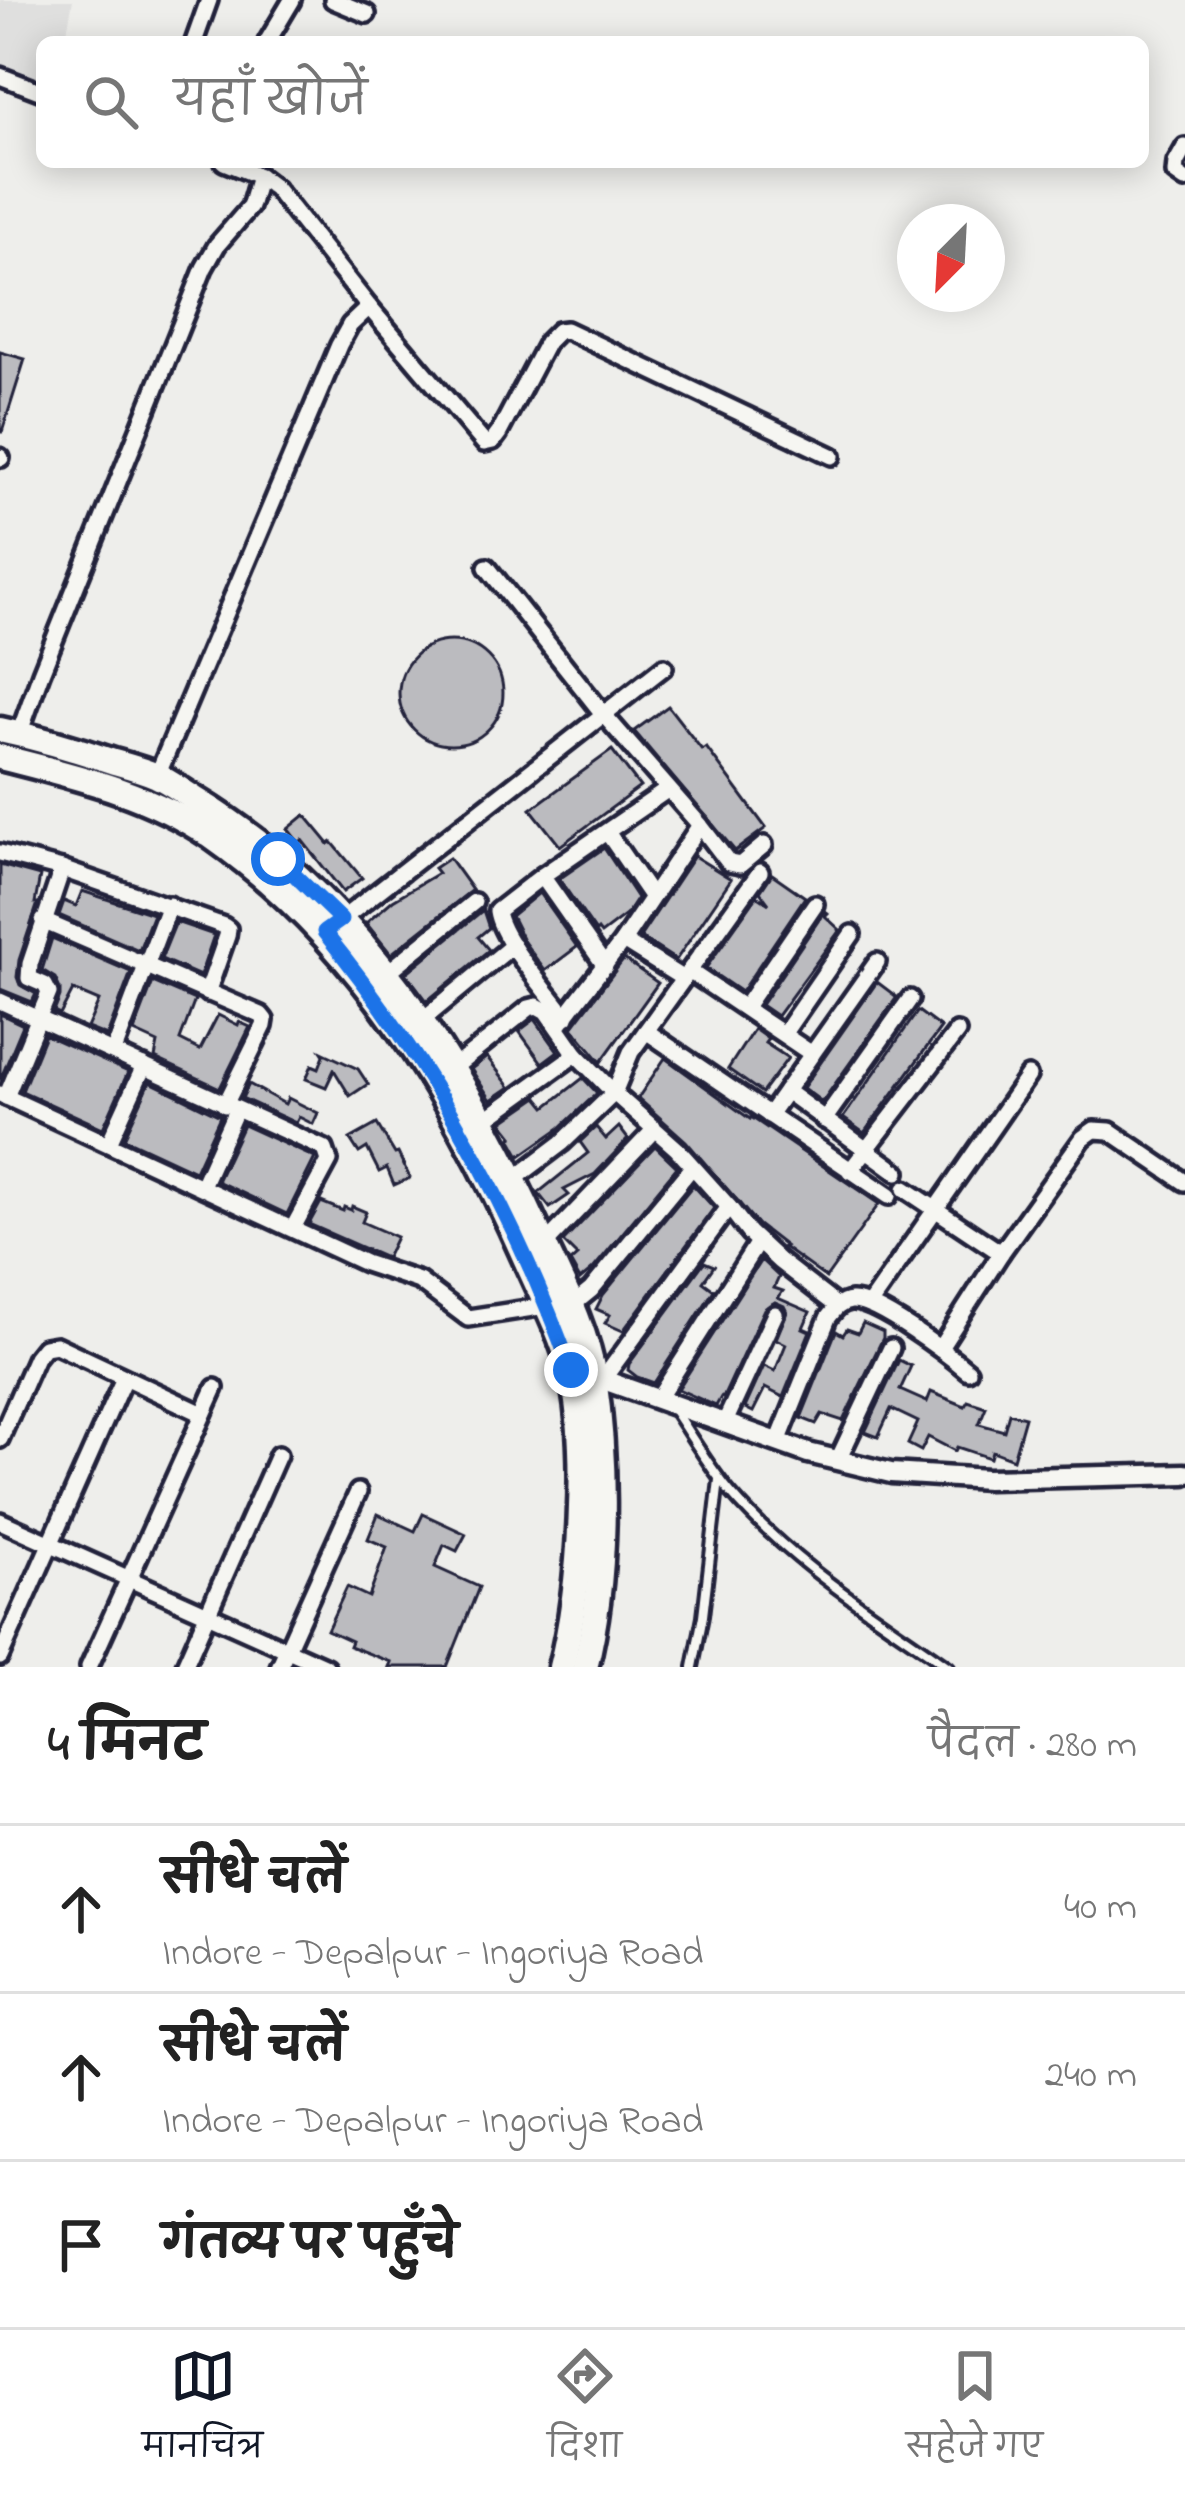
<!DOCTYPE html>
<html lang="hi">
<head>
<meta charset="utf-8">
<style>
	:root { --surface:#fff; --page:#f6f6f6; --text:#222; --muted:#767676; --line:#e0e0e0; --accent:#111827 }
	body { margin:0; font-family:"Indie Flower","Playpen Sans Deva",sans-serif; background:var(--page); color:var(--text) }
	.compass { position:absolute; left:897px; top:204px; width:108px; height:108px; border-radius:50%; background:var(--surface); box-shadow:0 6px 30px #0003; rotate:204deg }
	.stop { position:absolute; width:36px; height:36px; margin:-27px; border:9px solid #1a73e8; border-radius:50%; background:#fff }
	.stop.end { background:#1a73e8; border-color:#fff; box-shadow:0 3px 12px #0008 }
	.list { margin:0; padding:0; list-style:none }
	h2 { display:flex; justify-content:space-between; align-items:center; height:156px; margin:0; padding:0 48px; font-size:51px }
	h2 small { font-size:39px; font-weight:400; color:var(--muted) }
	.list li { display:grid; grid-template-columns:78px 1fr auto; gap:36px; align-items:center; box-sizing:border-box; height:168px; padding:0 48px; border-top:3px solid var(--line) }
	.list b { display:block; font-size:45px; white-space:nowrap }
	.list p { margin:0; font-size:39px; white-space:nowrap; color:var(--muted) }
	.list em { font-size:39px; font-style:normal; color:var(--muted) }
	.icon { flex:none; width:66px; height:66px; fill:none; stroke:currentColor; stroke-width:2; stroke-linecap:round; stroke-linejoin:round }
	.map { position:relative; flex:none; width:1185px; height:1667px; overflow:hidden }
	.search { position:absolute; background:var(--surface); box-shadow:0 6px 30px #0003; left:36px; right:36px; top:36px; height:132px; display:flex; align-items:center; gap:30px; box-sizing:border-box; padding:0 42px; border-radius:18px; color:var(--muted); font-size:45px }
	.sheet { height:660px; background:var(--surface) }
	nav { display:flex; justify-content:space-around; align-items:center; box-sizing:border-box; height:168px; border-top:3px solid var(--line); background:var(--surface); font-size:33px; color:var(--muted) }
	nav a { display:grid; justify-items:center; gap:6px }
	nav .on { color:var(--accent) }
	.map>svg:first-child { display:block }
	.built { fill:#dfdfde }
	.building { fill:#bbbbbf; stroke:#22223b; stroke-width:3 }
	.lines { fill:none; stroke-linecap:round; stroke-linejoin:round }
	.service-casing { stroke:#22223b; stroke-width:16 }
	.minor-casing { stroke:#22223b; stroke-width:24 }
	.tertiary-casing { stroke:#22223b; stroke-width:27 }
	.primary-casing { stroke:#22223b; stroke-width:33 }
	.service { stroke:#f6f6f2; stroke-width:8 }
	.minor { stroke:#f6f6f2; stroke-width:15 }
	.tertiary { stroke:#f6f6f2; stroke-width:18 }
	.primary { stroke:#f6f6f2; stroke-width:24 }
	.route { stroke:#1a73e8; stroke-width:15 }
</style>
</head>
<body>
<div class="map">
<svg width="1185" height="1667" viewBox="0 0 1185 1667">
	<rect width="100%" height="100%" fill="#eeeeeb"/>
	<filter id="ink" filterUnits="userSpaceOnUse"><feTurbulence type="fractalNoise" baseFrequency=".00833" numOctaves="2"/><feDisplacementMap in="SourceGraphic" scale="24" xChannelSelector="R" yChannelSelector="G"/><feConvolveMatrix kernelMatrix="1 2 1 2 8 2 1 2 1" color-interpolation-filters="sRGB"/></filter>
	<g filter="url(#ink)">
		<polygon class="built" points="0,0 73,0 65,42 42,42 42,85 0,69"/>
		<g class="building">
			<polygon points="0,352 25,359 2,432 0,432"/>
			<circle cx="451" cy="693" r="52"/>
			<polygon points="668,706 702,750 706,747 766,828 735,851 634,731"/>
			<polygon points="612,750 640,787 560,846 531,809"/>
			<polygon points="305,815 329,844 332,842 362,878 343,892 302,840 299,843 288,829"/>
			<polygon points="604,848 637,898 626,915 601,934 598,930 596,932 559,879"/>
			<polygon points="694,856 731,879 676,960 640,937"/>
			<polygon points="449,858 472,890 391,954 366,923 393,900 438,873 434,868"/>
			<polygon points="0,865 40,876 35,903 38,903 19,960 17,977 20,985 36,994 32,1002 0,989"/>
			<polygon points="772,874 805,897 741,992 706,968 757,896 769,904 760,892"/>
			<polygon points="82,891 153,914 139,950 59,915 64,901 76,906"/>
			<polygon points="539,893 577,947 545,971 524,942 511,916"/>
			<polygon points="483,910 489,928 478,937 489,950 427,1001 406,973"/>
			<polygon points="825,911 828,913 825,916 840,930 777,1016 761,1005"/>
			<polygon points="176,922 214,935 200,976 161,959"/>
			<polygon points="52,938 131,972 107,1036 87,1028 99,1001 73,990 60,1015 54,1012 60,997 60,989 55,978 42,970"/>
			<polygon points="624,959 658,983 601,1062 572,1027"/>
			<polygon points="153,982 195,1000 180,1040 200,1050 218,1015 238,1025 239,1022 250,1027 220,1088 155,1058 158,1043 134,1032"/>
			<polygon points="877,982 897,997 822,1102 803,1088"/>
			<polygon points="918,1011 941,1028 864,1133 843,1118"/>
			<polygon points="0,1014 23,1025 0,1080"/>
			<polygon points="535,1019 558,1051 542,1063 519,1031"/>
			<polygon points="754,1029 768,1039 765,1043 788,1058 762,1093 728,1069"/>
			<polygon points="45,1035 128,1072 103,1128 22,1091"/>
			<polygon points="322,1052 358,1069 368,1084 350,1096 334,1070 326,1087 306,1079 312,1065 319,1068 324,1055"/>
			<polygon points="487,1057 510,1087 491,1100 471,1069"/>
			<polygon points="665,1058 750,1119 751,1117 879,1204 826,1278 783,1247 785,1246 758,1225 686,1141 638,1098"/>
			<polygon points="583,1078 597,1093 560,1128 520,1156 510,1138 513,1136 502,1122 538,1097 546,1107"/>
			<polygon points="150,1082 220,1116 195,1171 124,1138"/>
			<polygon points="249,1084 285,1104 288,1098 318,1113 313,1124 299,1117 296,1123 242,1098"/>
			<polygon points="377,1124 395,1154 398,1153 410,1178 394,1185 387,1168 379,1172 367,1148 359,1153 350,1139"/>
			<polygon points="243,1125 315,1158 287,1214 217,1181"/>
			<polygon points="596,1127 606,1139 619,1127 628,1139 595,1174 564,1190 569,1195 550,1208 538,1193 588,1153 580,1142"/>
			<polygon points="655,1146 677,1167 593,1269 580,1280 570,1262 577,1256 563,1242"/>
			<polygon points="693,1185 714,1208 623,1331 605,1323 610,1315 596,1309 603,1295"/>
			<polygon points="321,1202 343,1211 344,1207 351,1210 352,1206 366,1212 362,1222 396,1237 386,1258 309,1224"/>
			<polygon points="761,1260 779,1277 774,1288 783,1291 778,1298 810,1312 803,1328 810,1331 783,1397 765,1388 753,1412 745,1408 764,1366 775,1371 786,1344 776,1339 787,1312 784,1306 775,1302 764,1309 723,1398 721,1397 716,1406 678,1389"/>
			<polygon points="704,1262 714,1266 703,1282 714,1290 654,1383 637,1377 628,1370 629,1364"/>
			<polygon points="863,1323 883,1332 883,1338 843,1421 822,1414 816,1424 801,1418 836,1331 843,1335 847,1329 858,1333"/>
			<polygon points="899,1360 911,1366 900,1390 927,1402 931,1392 965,1406 968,1401 986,1407 979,1424 1004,1431 1009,1413 1025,1417 1013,1459 992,1451 990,1458 957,1447 955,1451 928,1437 921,1451 908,1444 918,1422 891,1409 878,1437 865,1432"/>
			<polygon points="378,1514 415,1531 423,1514 466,1534 457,1551 444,1545 435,1567 479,1587 447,1667 389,1667 391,1662 349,1646 351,1641 327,1630 347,1587 369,1597 387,1547 368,1539"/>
		</g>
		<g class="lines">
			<defs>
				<g id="service">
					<path d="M673,1409c19,28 36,58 58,84 61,71 143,121 218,174"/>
					<polyline points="693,1667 703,1616 719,1480"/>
				</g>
				<g id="minor">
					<polyline points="333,0 367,14"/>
					<polyline points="194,42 209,0"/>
					<polyline points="267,42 292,0"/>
					<polyline points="0,76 42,92"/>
					<polyline points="1185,147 1176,163 1175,173 1185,180"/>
					<polyline points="224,162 259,176 275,188 369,307 484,443 493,441 499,433 547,342 558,331 566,330 832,456"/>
					<polyline points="0,457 1,458"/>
					<polyline points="487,567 604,715 700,825 729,863 740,865 764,845"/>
					<polyline points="19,734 41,673 204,268 217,245 250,207 259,176"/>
					<polyline points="157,776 339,345 350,325 369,307"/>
					<polyline points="607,832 651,896"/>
					<polyline points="0,853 62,869 224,926 228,929 227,936 207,993"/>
					<polyline points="542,876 605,966"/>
					<polyline points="43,921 261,1015 265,1020 264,1026 225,1105"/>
					<polyline points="336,924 664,667"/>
					<polyline points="623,941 682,978"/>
					<polyline points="689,971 812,1054"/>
					<polyline points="387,973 474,902"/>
					<polyline points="0,1001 325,1149 329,1161 293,1228"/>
					<polyline points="745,1007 815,904"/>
					<path d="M566,1017c-18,-25 -65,-77 -69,-106l45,-35 125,-86"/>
					<polyline points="420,1022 513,945"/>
					<polyline points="560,1023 623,941 700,825"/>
					<polyline points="646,1031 889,1196"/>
					<polyline points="784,1033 852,934"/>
					<polyline points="114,1051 169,905"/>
					<polyline points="452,1069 529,1008 537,1006 546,1011 576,1054 614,1093 677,1149 729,1207 749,1233 779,1261 837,1306"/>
					<polyline points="786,1091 897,1172"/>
					<polyline points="0,1094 365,1263 419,1281 468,1318 546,1306"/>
					<polyline points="6,1097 49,993 45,985 29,978 30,964 62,869"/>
					<polyline points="769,1115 877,962"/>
					<polyline points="824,1120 910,999"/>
					<polyline points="482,1122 576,1054"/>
					<polyline points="109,1143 144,1066"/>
					<polyline points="850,1171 957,1032"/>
					<polyline points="513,1180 562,1143 614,1093 631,1052 760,872"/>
					<polyline points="202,1186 236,1110"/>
					<polyline points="905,1189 1001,1253"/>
					<polyline points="544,1245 654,1130"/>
					<polyline points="571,1302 580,1299 591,1290 692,1167"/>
					<polyline points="869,1305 1028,1076"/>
					<polyline points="940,1348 1001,1253 1083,1138 1094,1130 1110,1131 1185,1182"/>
					<polyline points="604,1378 729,1207"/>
					<polyline points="658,1399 758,1242"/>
					<polyline points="725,1422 775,1314"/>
					<polyline points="0,1439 36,1357 44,1347 56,1345 203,1414"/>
					<path d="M778,1442l50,-124c6,-8 12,-16 23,-17 24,-2 97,53 117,70"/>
					<polyline points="838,1460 891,1348"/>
					<polyline points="0,1521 326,1667"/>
					<polyline points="0,1657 124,1378"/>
					<polyline points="89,1667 215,1388"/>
					<polyline points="184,1667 278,1455"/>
					<polyline points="279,1667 358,1492"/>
				</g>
				<polyline id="tertiary" points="587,1374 808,1453 891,1473 987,1479 1185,1474"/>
				<g id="primary">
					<path d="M0,730c38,8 76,19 114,32 14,4 29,8 43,14 13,6 26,16 38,23 162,97 268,268 344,435 21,46 47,94 55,144 13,88 13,203 -9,289"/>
					<path d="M0,757c74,19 147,35 211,79 147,103 244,262 315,424 16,36 35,72 45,110 19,76 10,220 -10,297"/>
				</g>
			</defs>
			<use href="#service" class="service-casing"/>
			<use href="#minor" class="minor-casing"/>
			<use href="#tertiary" class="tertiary-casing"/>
			<use href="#primary" class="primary-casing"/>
			<use href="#service" class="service"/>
			<use href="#minor" class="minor"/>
			<use href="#tertiary" class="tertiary"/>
			<use href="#primary" class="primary"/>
		</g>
	</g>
	<g class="lines" filter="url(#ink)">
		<path class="route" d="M278,859l63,61 -17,12c107,131 190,279 247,438"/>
	</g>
</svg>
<svg class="compass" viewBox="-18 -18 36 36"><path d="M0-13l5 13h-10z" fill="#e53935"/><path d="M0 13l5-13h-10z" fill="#767676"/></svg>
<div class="stop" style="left:278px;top:859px"></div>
<div class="stop end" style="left:571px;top:1370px"></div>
<div class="search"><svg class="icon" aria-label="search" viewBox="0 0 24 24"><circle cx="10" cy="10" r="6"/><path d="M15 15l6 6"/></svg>यहाँ खोजें</div>
</div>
<section class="sheet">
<h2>4 मिनट<small>पैदल · 280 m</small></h2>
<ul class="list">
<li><svg class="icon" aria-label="ahead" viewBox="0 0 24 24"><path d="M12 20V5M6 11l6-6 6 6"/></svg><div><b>सीधे चलें</b><p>Indore - Depalpur - Ingoriya Road</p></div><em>40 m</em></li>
<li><svg class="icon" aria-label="ahead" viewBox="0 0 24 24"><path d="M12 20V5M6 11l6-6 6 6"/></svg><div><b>सीधे चलें</b><p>Indore - Depalpur - Ingoriya Road</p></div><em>240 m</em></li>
<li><svg class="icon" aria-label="arrive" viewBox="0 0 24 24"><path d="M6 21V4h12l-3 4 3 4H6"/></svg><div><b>गंतव्य पर पहुँचे</b></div></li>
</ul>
</section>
<nav>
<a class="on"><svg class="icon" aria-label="map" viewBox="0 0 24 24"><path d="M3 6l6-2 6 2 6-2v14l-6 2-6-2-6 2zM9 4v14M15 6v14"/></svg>मानचित्र</a>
<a><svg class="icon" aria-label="directions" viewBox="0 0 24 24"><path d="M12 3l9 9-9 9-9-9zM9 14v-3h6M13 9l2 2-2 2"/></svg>दिशा</a>
<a><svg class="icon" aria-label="saved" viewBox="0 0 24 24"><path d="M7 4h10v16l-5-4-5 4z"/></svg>सहेजे गए</a>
</nav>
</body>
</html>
